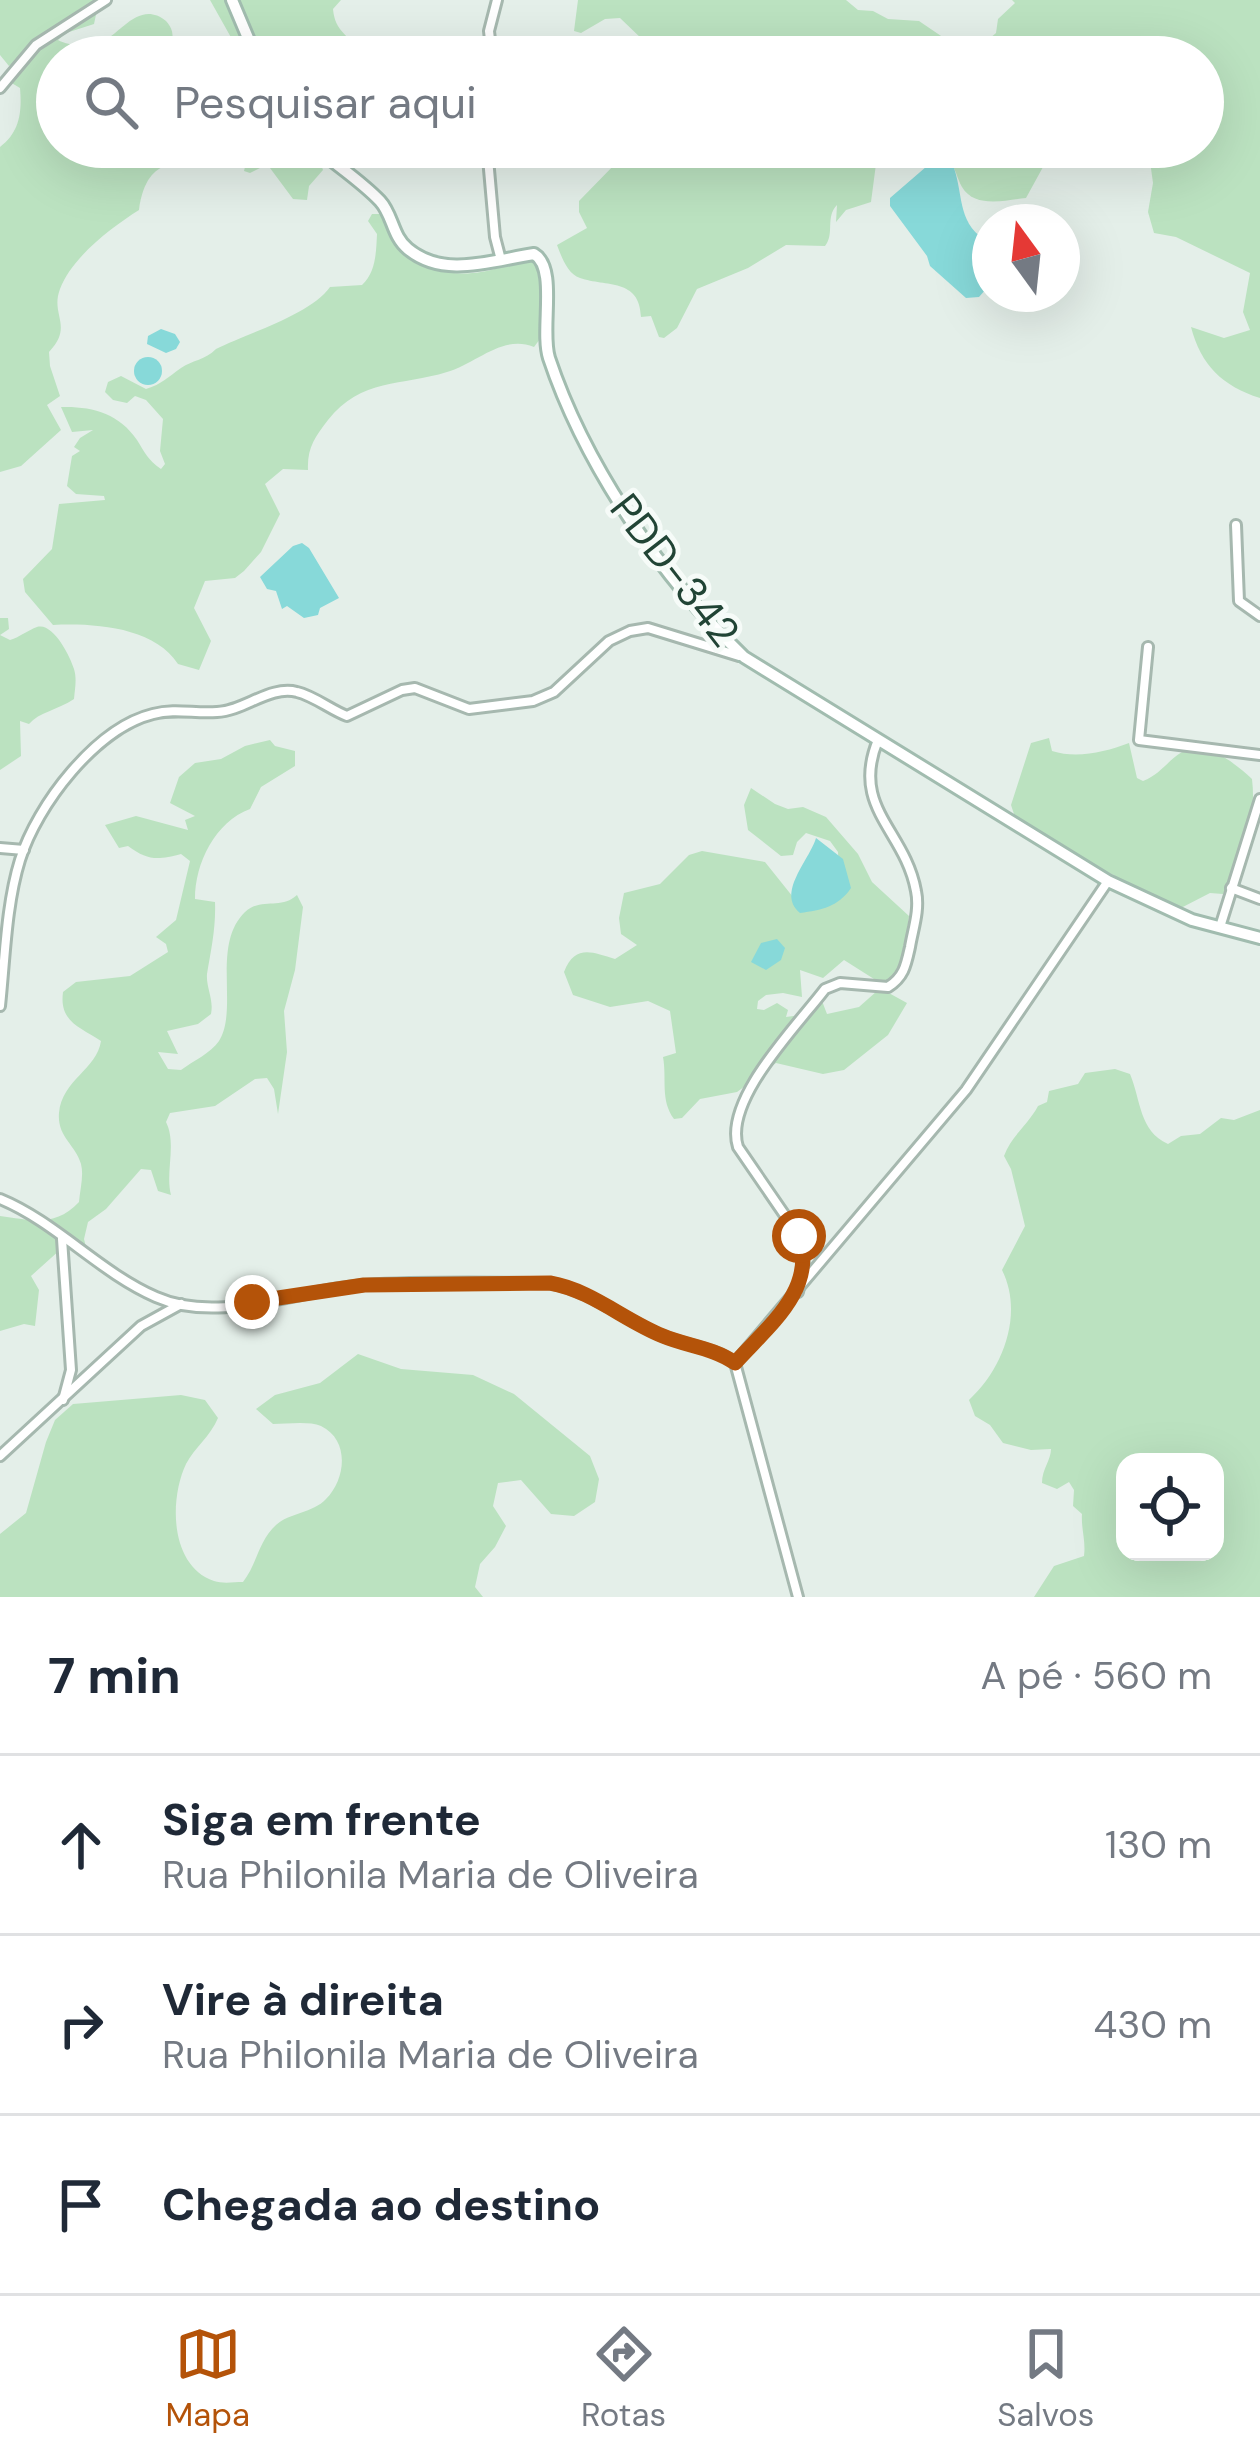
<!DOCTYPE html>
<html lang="pt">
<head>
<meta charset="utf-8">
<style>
	:root { --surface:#fff; --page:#f6f6f7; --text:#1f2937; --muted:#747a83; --line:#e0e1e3; --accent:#b45309 }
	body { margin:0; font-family:"DM Sans",sans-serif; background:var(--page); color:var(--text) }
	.controls { position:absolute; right:36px; bottom:36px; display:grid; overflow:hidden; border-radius:24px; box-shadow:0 12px 48px #0002 }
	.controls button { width:108px; height:108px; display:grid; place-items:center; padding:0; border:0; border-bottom:3px solid var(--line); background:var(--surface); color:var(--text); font:60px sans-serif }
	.compass { position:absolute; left:972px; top:204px; width:108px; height:108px; border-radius:50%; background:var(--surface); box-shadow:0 12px 48px #0002; rotate:345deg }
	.stop { position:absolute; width:36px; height:36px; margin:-27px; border:9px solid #b45309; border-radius:50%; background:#fff }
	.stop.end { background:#b45309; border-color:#fff; box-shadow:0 3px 12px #0008 }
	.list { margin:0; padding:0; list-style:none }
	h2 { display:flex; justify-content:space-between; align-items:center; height:156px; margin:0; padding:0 48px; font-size:51px }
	h2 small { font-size:39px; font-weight:400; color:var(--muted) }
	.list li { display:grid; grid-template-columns:78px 1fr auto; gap:36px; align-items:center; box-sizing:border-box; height:180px; padding:0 48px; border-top:3px solid var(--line) }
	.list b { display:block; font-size:45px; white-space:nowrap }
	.list p { margin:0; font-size:39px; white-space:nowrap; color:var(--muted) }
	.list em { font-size:39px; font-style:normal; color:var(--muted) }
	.icon { flex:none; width:66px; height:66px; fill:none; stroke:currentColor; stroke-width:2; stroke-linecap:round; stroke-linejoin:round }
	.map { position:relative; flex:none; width:1260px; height:1597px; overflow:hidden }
	.search { position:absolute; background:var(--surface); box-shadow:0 12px 48px #0002; left:36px; right:36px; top:36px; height:132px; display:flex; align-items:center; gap:30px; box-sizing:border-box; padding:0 42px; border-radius:66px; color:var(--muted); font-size:45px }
	.sheet { height:696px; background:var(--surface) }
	nav { display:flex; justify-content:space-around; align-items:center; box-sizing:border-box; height:168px; border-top:3px solid var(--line); background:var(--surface); font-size:33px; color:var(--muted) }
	nav a { display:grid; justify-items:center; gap:6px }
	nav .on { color:var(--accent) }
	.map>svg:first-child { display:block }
	.green { fill:#bbe2c0; fill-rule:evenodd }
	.water { fill:#87d9d9 }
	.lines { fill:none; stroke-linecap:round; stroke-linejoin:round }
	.street-casing { stroke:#a6b8af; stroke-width:14 }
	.secondary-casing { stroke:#a1bcaf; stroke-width:16 }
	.street { stroke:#fff; stroke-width:8 }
	.secondary { stroke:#fff; stroke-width:10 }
	.route { stroke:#b45309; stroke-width:15 }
	.labels { text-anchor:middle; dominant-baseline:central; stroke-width:10; stroke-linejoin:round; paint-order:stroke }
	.street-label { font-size:42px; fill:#214435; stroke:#f6fbf8 }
</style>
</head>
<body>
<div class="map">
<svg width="1260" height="1597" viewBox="0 0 1260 1597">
	<rect width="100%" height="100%" fill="#e4efe9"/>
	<g class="green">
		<path d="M0,0h105l-8,10 -3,14 -28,9 -8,7c10,6 34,7 44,2 20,-10 38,-42 64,-21 11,12 6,22 1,36h-110v90h148c-22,26 -57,1 -66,63 -27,17 -67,47 -79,79 -10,26 14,37 -11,63l1,14 10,30 -13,9 14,25 -40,36 -21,6v-325c20,-15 22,-35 20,-59l-10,-6 9,-23 -10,7 -9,-11z"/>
		<path d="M210,0h131l-8,9c2,24 17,26 28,44l-3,4h-116z"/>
		<path d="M578,0h268l12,10 15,1 15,8 31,2 53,36h5l6,-13 13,-11 2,-14 17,-16 -3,-3h248v398c-38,-12 -59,-33 -69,-71l33,11 26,-8 -7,-18 7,-39 -74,-36 -22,-4 -6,-21 5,-29 -4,-29 -10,-5 -15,6 -11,-8h90v-90h-434l1,-4 -10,-12 -40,10 -13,-2 -10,-9 -13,-4 -40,5 -24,-23 -15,1 -24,14 -7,-2z"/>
		<polygon points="250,147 315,147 323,170 309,186 307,200 293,199 270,168 264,166 250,173 244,171"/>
		<path d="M637,147h417l-28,51c-20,2 -51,11 -64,-11 -5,-9 -6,-18 -13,-27 -14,-4 -23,2 -37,0 -10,-1 -15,-6 -27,-5l-9,9 -5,38 -25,8 -10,12 1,-17c-12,12 -2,29 -12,41l-39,-1 -38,23 -51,21 -20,39 -13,10 -5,-1 -8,-21 -10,1c-1,-39 -35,-30 -61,-39 -13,-4 -19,-23 -23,-33l30,-17 -8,-16v-11l39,-40 17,-4z"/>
		<path d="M372,214h9c19,41 52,66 100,58 19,-3 37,-12 57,-10l5,10 -3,67 -6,8c-31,-13 -57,16 -87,25 -45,14 -86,6 -119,48 -13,17 -21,28 -20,50l-25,-1 -18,15 15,30 -19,38 -17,19 -9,7 -30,3 -11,27 17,33 -12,29 -21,-6c-24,-37 -84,-41 -125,-39l-28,-33 -2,-13 29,-30 7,-45 46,-4 -1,-4 -28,-2 -9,-8 5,-30 8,-5 -6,-4 6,-9 13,-8 -21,2 -11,-25c30,-1 58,6 76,33 8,13 11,20 24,29l4,-5 -5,-13 3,-32 -17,-19 -11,-4 -8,7 -14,-3 -8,-8 3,-10 13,-6 25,13c16,-5 22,-12 35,-21 12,-8 24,-8 35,-19 32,-16 94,-34 114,-62l32,-2c14,-13 14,-32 15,-51l-9,-13z"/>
		<path d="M0,618h8l1,11 -9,6 10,5c10,-3 18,-10 27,-13 16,-5 33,29 37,42 3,10 1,19 0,30 -16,11 -35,13 -45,25l-9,-3 1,35 -21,14z"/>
		<path d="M1049,738l3,13c25,8 53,1 77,-8l8,35 6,3c18,-7 24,-20 39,-29 23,-14 55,13 70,27 5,43 -9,79 -29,115l-13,-1 -33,17 -49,-16 -14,-19 -34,-14 -40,-29 -23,-9 -6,-18 20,-62z"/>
		<path d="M270,740l5,6 20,5v15l-34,21 -11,22c-35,13 -55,54 -55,90l20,3c1,26 -4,48 -8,72 -1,14 7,25 4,40l-13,10 -31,7 11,23 -20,-2 10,17 13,1c12,-9 30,-17 38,-29 20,-32 -8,-96 26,-129 16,-15 36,-2 52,-17l6,12 -8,63 -11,41 3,41 -9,62 -4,-25 -7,-11 -12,1 -40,27 -45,7 -4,9c11,22 -1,50 5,73l-13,-4 -7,-21 -10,-1 -35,40 -18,13 -4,17 3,12 -26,-2 -30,27 8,14 -4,36 -11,-2 -24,7v-115c32,4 54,12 79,-14 1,-12 5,-26 2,-38 -6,-20 -24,-27 -22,-51 3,-33 38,-44 42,-72 -21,-14 -42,-19 -38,-49l13,-10 54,-6 38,-24 -2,-8 -10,-7 20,-17 14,-59 -9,-7c-23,6 -33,7 -53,-8l-9,2 -14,-23 31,-9 52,14 -3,-10 10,-4 -25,-13 9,-26 16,-14 26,-4 24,-13z"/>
		<path d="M751,788l24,16 13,5 15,-2 23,10 32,37 14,28 37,34 -7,56 -15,20 20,11 -19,32 -44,35 -21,4 -47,-11 -39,29 -37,7 -18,19 -8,1c-14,-19 -7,-40 -11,-62l13,-4 -6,-42 -22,-10 -38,6 -37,-12 -9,-23c11,-28 28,-20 51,-13l22,-14 -16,-11 -2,-16 5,-25 36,-9 29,-29 13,-4 63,11 32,40 42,-25 -1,-25 -8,-11 -24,-8 -9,9 -4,13 -12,1 -33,-26 -4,-25zM844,960l30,19 3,12 -18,16 -32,7 -5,-13 -21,14 -15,2 2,-7 -11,-7 -13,7 -7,-1 1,-8 8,-6 17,-2 19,4 -2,-27 23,8z"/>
		<path d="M1115,1069l15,5c11,26 9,57 38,70l13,-8 19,-2 21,-16 13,2 26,-10v487h-226l20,-31 30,-10c2,-15 -3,-27 -2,-42l-9,-8 1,-16 -5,-8 -12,7 -15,-6c0,-14 9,-23 9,-34l-20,1 -28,-7 -13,-18 -15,-9 -6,-16c34,-31 55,-86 33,-130l23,-44 -14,-57 -7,-13c7,-20 24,-31 34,-50l9,-4 2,-11 29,-7 7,-11zM1125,1462h90v90h-90z"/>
		<path d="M358,1354l43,15 72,6 41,19 76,62 9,23 -4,23 -21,14 -23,-2 -30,-34 -23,3 -5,23 13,20 -11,21 -15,17 -5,23 8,10h-483v-63l26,-21 20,-71 9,-22 18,-16 108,-9 24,5 13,18c-8,19 -23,29 -32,46 -17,36 -16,102 28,117 9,3 20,1 29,1 14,-18 16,-42 33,-57 13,-12 37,-12 50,-26 20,-20 24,-59 -5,-73 -12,-5 -34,-2 -48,-2l-17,-15 19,-14 45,-12z"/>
	</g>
	<g class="water">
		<polygon points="759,45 763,57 689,57 718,47"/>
		<path d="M934,160l20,8c10,30 3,57 36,75l-1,15 -9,-6 -8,2c2,14 13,22 14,35l-7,8 -13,1 -36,-32 -3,-10 -37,-50v-8z"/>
		<polygon points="161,329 175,334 180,342 176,349 166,353 147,344 148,336"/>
		<circle cx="148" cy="371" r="14"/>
		<polygon points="302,543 309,548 339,598 320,608 318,615 304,618 287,606 282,609 276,591 267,589 260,577 293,546"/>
		<path d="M816,838l27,21 8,29c-13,19 -29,22 -51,25 -24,-20 9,-52 16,-75z"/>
		<polygon points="777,939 785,948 781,960 766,970 751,962 761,943"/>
	</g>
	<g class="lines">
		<defs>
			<g id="street">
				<polyline points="492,57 489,31 497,0"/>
				<polyline points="0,88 36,45 106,0"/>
				<polyline points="487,147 495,237 501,260"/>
				<polyline points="1236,525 1239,601 1260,616"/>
				<polyline points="1148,647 1139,740 1260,755"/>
				<polyline points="0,848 24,850"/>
				<polyline points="1231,888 1260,899"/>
				<polyline points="1220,927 1260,799"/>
				<path d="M0,1006c5,-47 6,-101 20,-146 17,-55 76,-132 133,-146 23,-6 42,0 64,-2 27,-1 53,-27 80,-20 17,4 34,18 50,24l55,-26 13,-2 54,21 64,-8 21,-9 55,-51 21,-10 18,-3 91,28"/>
				<path d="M0,1199c56,23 99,73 156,98 63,28 144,-8 209,-12 61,-4 123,-2 184,-2 42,7 76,38 114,53 24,10 51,11 72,27"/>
				<polyline points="62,1239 71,1370 63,1400"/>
				<path d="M798,1292l6,-27 -5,-29 -61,-89c-15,-47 59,-121 87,-158l15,-6 48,4c16,-10 18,-22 22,-40 3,-18 10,-37 6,-56 -11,-61 -66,-83 -38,-151"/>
				<polyline points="735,1363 966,1090 1108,881"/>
				<polyline points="735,1363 798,1597"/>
				<polyline points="0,1456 141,1326 181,1304"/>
			</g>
			<g id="secondary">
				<polyline points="232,0 256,57"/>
				<path d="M315,147c21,18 46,34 65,54 13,14 12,35 28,48 36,30 85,11 126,5 24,14 6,76 15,104 36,108 114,221 195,299l364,224 84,39 68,18"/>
			</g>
		</defs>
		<use href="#street" class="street-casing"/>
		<use href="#secondary" class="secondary-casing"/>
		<use href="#street" class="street"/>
		<use href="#secondary" class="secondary"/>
	</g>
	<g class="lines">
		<path class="route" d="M252,1302l112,-17 186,-2c41,7 75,38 113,53 24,10 51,12 72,27 33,-37 82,-73 64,-127"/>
	</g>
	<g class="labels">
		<g class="street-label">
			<text transform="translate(675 570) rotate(52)">PDD-342</text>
		</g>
	</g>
</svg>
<div class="controls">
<button><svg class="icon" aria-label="locate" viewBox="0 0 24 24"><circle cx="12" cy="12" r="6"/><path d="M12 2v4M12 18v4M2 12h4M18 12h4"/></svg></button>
</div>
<svg class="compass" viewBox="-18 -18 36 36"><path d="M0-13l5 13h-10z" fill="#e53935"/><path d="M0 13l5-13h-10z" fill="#747a83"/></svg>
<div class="stop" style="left:799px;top:1236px"></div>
<div class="stop end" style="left:252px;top:1302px"></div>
<div class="search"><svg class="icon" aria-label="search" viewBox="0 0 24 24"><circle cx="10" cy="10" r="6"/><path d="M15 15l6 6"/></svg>Pesquisar aqui</div>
</div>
<section class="sheet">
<h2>7 min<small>A pé · 560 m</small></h2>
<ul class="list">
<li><svg class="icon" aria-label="ahead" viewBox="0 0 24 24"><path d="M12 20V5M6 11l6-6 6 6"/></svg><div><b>Siga em frente</b><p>Rua Philonila Maria de Oliveira</p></div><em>130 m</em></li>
<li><svg class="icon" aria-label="right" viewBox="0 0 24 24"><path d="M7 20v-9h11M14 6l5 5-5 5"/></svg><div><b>Vire à direita</b><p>Rua Philonila Maria de Oliveira</p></div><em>430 m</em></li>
<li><svg class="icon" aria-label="arrive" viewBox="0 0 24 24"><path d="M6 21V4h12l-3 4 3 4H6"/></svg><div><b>Chegada ao destino</b></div></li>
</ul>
</section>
<nav>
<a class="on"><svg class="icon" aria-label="map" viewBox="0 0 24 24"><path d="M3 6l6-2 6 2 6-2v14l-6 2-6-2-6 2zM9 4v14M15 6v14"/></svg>Mapa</a>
<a><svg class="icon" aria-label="directions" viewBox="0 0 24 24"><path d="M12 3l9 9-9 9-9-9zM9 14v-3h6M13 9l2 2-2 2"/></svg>Rotas</a>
<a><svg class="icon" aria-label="saved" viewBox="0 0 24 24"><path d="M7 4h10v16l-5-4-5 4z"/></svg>Salvos</a>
</nav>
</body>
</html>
